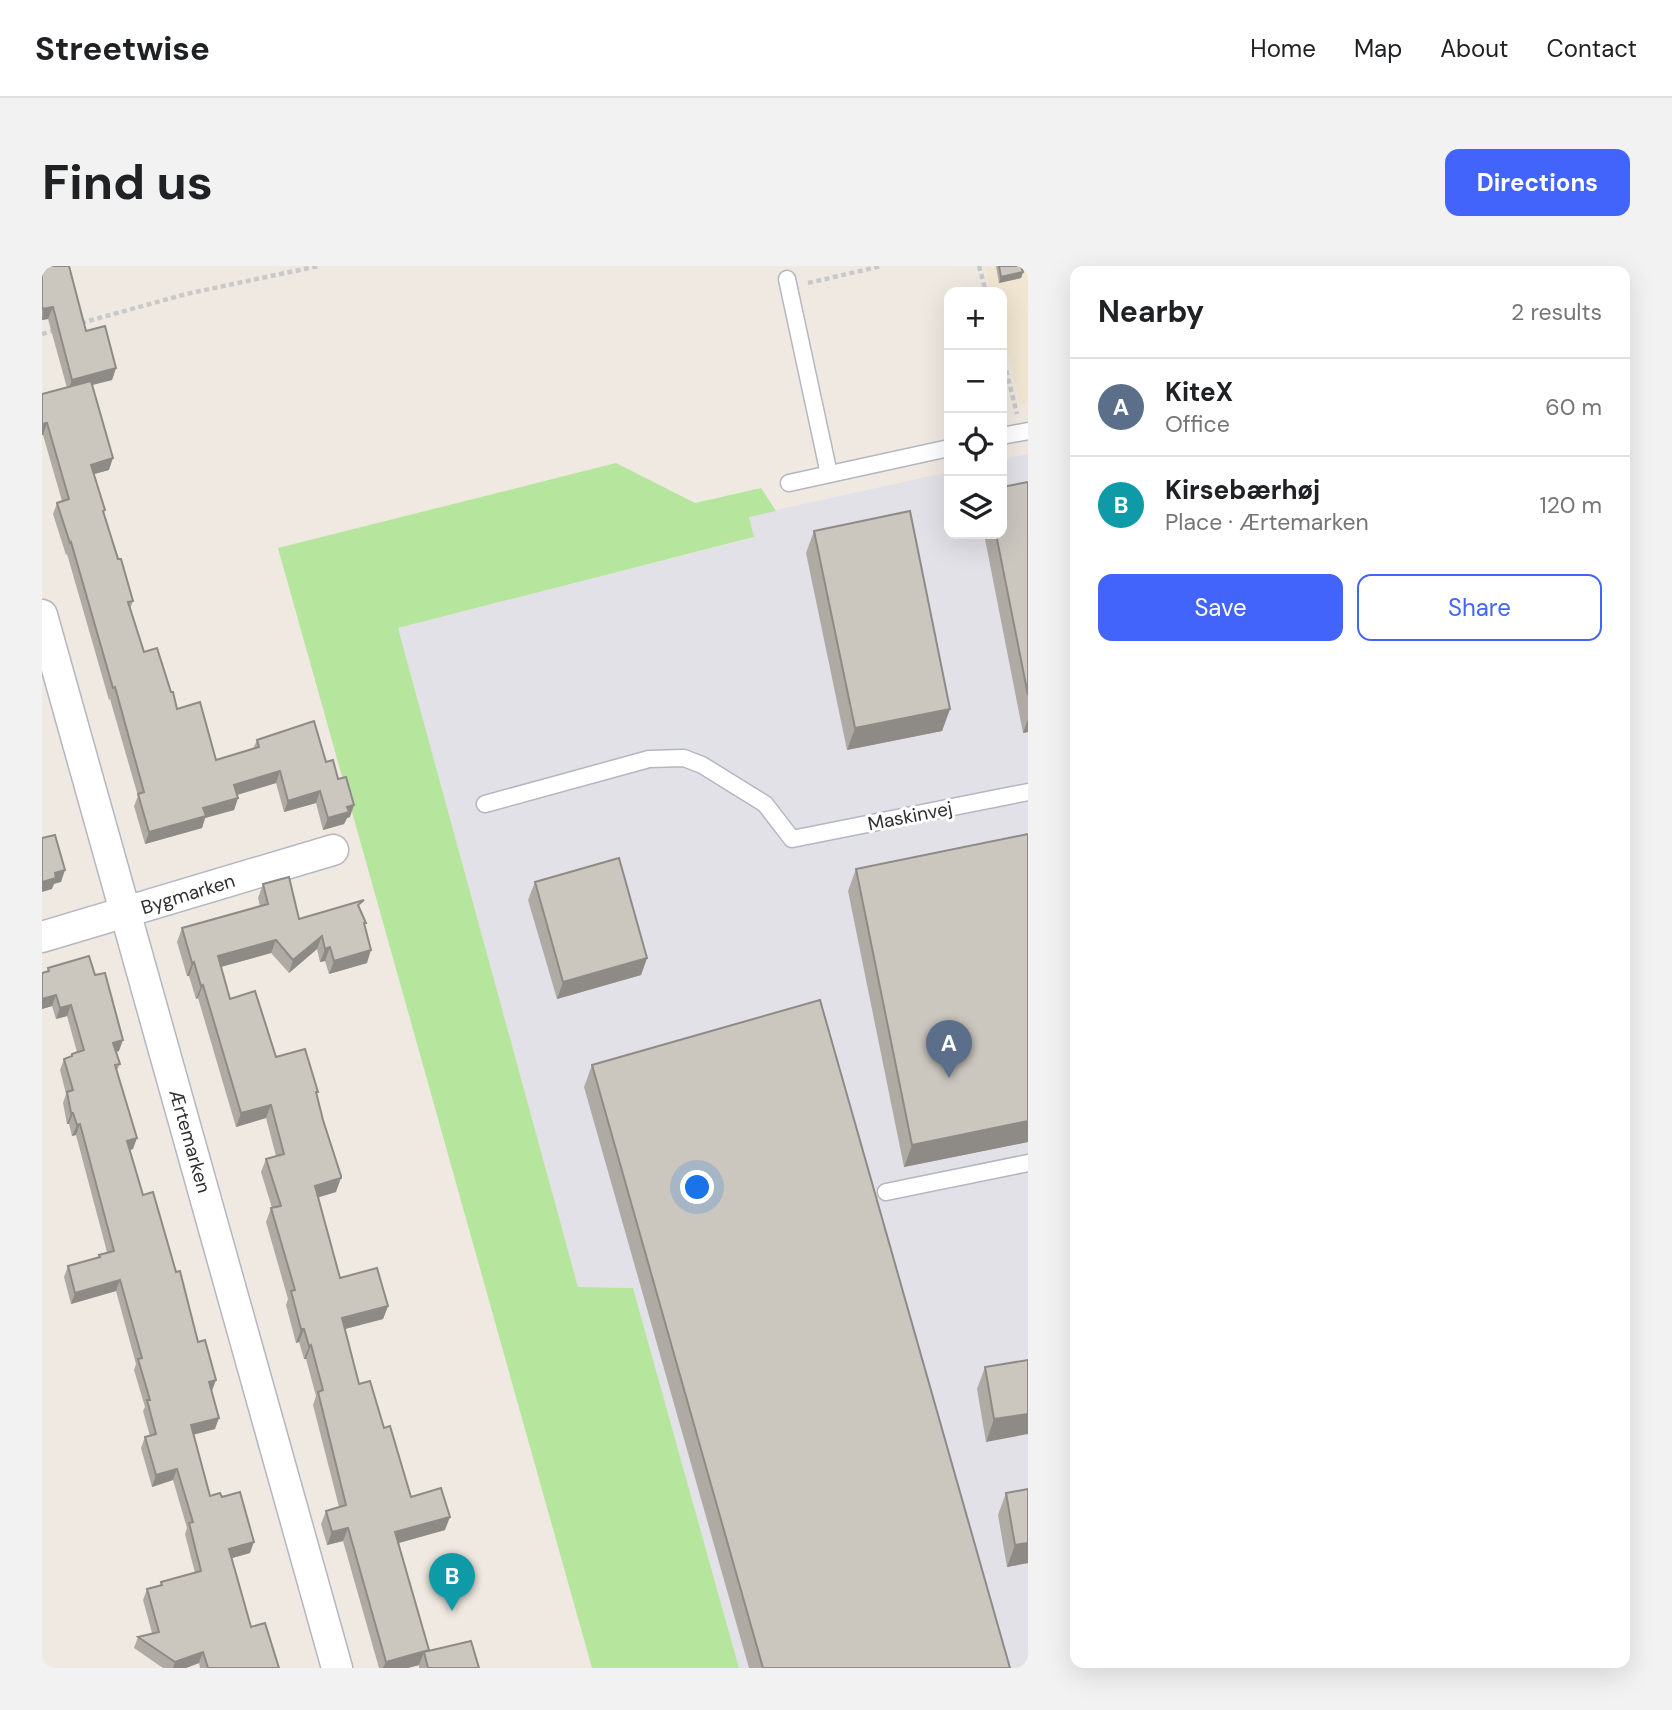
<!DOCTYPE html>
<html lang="en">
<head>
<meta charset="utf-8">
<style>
	:root { --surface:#fff; --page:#f2f2f2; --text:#202124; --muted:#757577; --line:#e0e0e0; --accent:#4264fb }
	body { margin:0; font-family:"DM Sans",sans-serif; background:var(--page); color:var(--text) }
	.controls { position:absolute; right:21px; top:21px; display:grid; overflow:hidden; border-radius:14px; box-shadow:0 7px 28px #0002 }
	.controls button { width:63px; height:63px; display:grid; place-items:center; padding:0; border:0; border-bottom:2px solid var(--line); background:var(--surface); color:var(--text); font:35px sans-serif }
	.you { position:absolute; left:656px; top:922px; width:24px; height:24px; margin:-18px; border:5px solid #fff; border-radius:50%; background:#1a73e8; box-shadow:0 0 0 10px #1a73e833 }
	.badge { display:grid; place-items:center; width:46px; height:46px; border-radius:50%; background:var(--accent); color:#fff; font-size:23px; font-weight:700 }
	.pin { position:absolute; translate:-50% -58px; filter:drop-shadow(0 2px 4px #0008) }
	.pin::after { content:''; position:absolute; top:37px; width:24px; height:21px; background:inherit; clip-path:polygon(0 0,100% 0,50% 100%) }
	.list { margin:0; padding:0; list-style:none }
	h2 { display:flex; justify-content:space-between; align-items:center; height:91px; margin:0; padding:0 28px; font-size:30px }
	h2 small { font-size:23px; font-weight:400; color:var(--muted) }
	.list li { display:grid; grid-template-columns:46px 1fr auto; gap:21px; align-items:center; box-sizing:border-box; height:98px; padding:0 28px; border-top:2px solid var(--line) }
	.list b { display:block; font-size:26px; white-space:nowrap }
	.list p { margin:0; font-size:23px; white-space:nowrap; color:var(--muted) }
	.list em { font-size:23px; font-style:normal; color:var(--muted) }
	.actions { display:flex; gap:14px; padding:21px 28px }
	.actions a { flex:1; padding:16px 0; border:2px solid var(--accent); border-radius:14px; text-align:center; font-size:24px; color:var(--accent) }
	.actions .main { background:var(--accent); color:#fff }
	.icon { flex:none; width:38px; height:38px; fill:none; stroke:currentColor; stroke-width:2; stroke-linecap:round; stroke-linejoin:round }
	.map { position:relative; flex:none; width:986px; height:1402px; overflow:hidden; border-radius:14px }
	header { display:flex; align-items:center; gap:42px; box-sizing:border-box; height:98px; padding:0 35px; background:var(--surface); border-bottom:2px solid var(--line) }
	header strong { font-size:33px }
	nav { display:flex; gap:38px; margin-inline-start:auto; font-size:24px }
	.intro { display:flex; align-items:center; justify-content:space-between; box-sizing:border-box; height:168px; padding:0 42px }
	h1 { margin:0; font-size:49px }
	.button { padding:18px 32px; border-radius:14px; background:var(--accent); color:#fff; font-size:24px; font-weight:700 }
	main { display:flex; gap:42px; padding:0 42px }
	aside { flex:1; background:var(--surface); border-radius:14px; box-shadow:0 7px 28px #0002 }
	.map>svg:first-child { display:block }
	.industrial { fill:#e3e1e8 }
	.education { fill:#f0e6d1 }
	.green { fill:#b6e59e }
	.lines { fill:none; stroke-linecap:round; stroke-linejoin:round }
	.lane-casing { stroke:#b4b7c1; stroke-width:19 }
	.street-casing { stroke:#b4b7c1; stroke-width:33 }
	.path { stroke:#c9c9c9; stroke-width:4.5; stroke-dasharray:5 3.5; stroke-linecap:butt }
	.lane { stroke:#fff; stroke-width:16 }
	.street { stroke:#fff; stroke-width:30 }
	.wall { fill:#afaba4 }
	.shaded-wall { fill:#8e8b86 }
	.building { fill:#cbc7bf; stroke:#8e8b86; stroke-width:2 }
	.labels { text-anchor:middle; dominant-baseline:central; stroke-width:6; stroke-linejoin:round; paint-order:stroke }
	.street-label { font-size:19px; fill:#2e2e2e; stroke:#fff }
</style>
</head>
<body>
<header>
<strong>Streetwise</strong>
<nav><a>Home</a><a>Map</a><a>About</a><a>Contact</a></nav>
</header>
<div class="intro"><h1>Find us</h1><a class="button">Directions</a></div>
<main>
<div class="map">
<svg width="986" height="1402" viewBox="0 0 986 1402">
	<rect width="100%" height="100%" fill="#efe9e1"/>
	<polygon class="industrial" points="986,188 986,1402 697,1402 591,1022 536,1021 356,362 711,272 707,250 907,206 907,268 960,268 960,194"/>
	<polygon class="education" points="943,0 986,0 986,137 979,139 960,65 960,26 950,26"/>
	<polygon class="green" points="574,197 653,237 719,222 734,245 707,251 712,271 356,362 536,1021 591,1022 697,1402 550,1402 236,282"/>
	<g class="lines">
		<defs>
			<g id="lane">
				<polyline points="745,13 787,208"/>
				<polyline points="960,170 986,165"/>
				<polyline points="747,217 907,182"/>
				<polyline points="443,538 607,493 642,492 660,499 723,538 750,573 986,526"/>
				<polyline points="844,926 986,897"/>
			</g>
			<g id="street">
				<polyline points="0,349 295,1402"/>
				<polyline points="0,671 291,584"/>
			</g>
		</defs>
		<use href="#lane" class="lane-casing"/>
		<use href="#street" class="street-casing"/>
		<g class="path">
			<polyline points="937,0 944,26"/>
			<polyline points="766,17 840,0"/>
			<polyline points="39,57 144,28 276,0"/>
			<polyline points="0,68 13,64"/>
			<polyline points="960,88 975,148"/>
		</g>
		<use href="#lane" class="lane"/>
		<use href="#street" class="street"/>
	</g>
	<g class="wall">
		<polygon points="0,0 28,5 44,65 74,102 70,114 50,119 67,204 52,208 62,248 91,335 88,343 102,386 135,443 174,494 211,483 215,474 284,496 296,513 308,551 305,552 302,558 281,564 274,537 242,546 234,517 195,529 196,532 192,544 163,552 160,562 103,578 92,540 96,530 68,433 67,434 25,288 24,289 11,248 15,237 20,235 1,169 0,128 25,122 6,53 0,54"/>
		<polygon points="954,0 979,0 981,6 979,12 957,17"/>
		<polygon points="986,216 986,466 981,467 942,268 960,268"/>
		<polygon points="772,265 908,443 900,465 805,484 764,287"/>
		<polygon points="986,568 986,876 862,901 806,625 814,603"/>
		<polygon points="493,616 605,692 599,709 515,733 486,634"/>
		<polygon points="221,618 257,653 318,644 323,660 325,697 287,708 283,695 278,696 275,683 247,707 229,687 179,701 188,733 234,791 274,829 294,926 276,931 298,1012 346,1040 341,1053 303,1063 317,1118 342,1162 369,1231 403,1264 357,1277 387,1385 437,1402 377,1402 377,1399 366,1402 337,1402 301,1275 285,1279 279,1258 284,1245 297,1241 271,1139 274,1130 264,1093 262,1093 257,1076 254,1077 244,1039 246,1033 224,956 229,942 230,942 219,906 224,893 234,890 224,852 194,861 156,732 154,733 147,710 145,710 135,676 140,662 218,640 216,632"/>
		<polygon points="6,702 77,785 74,786 78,798 75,804 91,883 88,884 101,929 170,1125 173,1163 151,1169 168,1230 208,1287 190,1292 209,1361 237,1402 158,1402 157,1397 144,1402 121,1402 92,1382 96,1371 110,1367 101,1334 105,1323 118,1320 119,1316 153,1307 143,1268 145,1262 131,1214 110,1221 99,1182 103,1171 108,1170 101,1145 103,1141 92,1104 94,1098 74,1025 29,1038 22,1011 26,1000 56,992 57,989 65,986 34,869 30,870 27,858 25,858 21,837 24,828 18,804 22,793 29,790 30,788 35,786 25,750 14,753 10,740 0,743 0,707 5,706"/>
		<polygon points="550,799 968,1402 707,1402 542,821"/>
		<polygon points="986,1094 944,1176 935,1123 943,1101"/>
		<polygon points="964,1227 986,1297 965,1301 956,1249"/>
	</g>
	<g class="shaded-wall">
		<polygon points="981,6 979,12 957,17 959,11"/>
		<polygon points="11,41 6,53 0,54 1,43"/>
		<polygon points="74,102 70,114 26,125 30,114"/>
		<polygon points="5,157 1,169 0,169 0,158"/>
		<polygon points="71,192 67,204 45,210 49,199"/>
		<polygon points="908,443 900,465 805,484 813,462"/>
		<polygon points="986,453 986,466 981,467"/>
		<polygon points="238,505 234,517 188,531 192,519"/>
		<polygon points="278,525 274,537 242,546 246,535"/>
		<polygon points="196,532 192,544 163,552 160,562 103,578 107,566 161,542"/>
		<polygon points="312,539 308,551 305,552 302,558 281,564 286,552 305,541"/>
		<polygon points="23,604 19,616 12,618 10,623 0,626 0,616 13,607"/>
		<polygon points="280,670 275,683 247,707 251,694"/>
		<polygon points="234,674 229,687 171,703 176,690"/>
		<polygon points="288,681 283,695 278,696 283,683"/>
		<polygon points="329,684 325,697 287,708 292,695"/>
		<polygon points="605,692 599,709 515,733 521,716"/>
		<polygon points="152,696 147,710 145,710 150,697"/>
		<polygon points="161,719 156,732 154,733 159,720"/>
		<polygon points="14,729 10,740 0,743 0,733"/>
		<polygon points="29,739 25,750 14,753 18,742"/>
		<polygon points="81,774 77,785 67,788 71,777"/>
		<polygon points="229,839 224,852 194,861 199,847"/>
		<polygon points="29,847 31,847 27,858 25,858"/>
		<polygon points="986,855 986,876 862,901 870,879"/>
		<polygon points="38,858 34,869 30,870 35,859"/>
		<polygon points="95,872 91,883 81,886 85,875"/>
		<polygon points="299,912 294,926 268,934 273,920"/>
		<polygon points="78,1014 74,1025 29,1038 33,1027"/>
		<polygon points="346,1040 341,1053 295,1065 300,1052"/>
		<polygon points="259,1063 262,1063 257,1076 254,1077"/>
		<polygon points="269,1079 264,1093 262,1093 267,1080"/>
		<polygon points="174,1114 170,1125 167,1116"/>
		<polygon points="986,1148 986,1168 944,1176 952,1153"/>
		<polygon points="177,1152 173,1163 145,1170 149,1159"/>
		<polygon points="135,1203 131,1214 110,1221 114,1209"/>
		<polygon points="408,1251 403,1264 349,1279 353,1266"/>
		<polygon points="306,1262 301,1275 285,1279 290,1266"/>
		<polygon points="212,1276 208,1287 183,1294 187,1283"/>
		<polygon points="986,1277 986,1297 965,1301 973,1279"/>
		<polygon points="161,1386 157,1397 144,1402 131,1402 133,1396"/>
		<polygon points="382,1386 377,1399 366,1402 341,1402 344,1396"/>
	</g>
	<g class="building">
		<polygon points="0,0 27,0 44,65 63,60 74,102 30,114 11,41 1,43 0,40"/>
		<polygon points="957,0 979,0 981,6 959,11"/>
		<polygon points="49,115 71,192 49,199 63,244 61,245 76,293 79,293 91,335 86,336 102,386 115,382 129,426 131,426 135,443 158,436 174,494 217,481 215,474 272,455 284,496 291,494 296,513 304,511 312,539 305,541 307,546 286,552 278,525 246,535 238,505 192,519 196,532 161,542 164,550 107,566 96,528 102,526 73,421 71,422 29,276 28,277 15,237 27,233 5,157 0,158 0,128"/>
		<polygon points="986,216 986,429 954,268 960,268 960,221"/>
		<polygon points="868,245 908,443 813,462 772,265"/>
		<polygon points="986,568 986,855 870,879 814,603"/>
		<polygon points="13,569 23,604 13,607 14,612 0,616 0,572"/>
		<polygon points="577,592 605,692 521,716 493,616"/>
		<polygon points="247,611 257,653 322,634 316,639 324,657 322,657 329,684 292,695 288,681 283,683 280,670 251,694 234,674 176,690 188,733 213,725 234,791 263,783 276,826 274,826 281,854 299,910 299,912 273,920 298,1012 335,1002 346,1040 300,1052 317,1118 328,1115 342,1162 348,1160 369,1231 399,1222 408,1251 353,1266 387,1384 344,1396 306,1262 290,1266 284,1245 304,1239 276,1126 281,1124 269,1079 267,1080 262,1063 259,1063 249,1025 253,1024 229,942 239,940 224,893 242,888 229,839 199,847 161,719 159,720 152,696 150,697 140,662 226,638 221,618"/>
		<polygon points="47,690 53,709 63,707 81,774 71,777 78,798 73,799 95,872 85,875 101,929 111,926 134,1006 138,1005 156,1076 163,1074 174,1114 167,1116 177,1152 149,1159 168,1230 178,1227 180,1231 198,1226 212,1276 187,1283 209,1361 223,1357 237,1402 166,1402 161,1386 133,1396 96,1371 117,1366 105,1323 120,1319 119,1316 159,1305 147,1257 151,1256 135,1203 114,1209 103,1171 114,1168 105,1134 108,1134 96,1093 100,1092 78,1014 33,1027 26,1000 58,991 57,989 72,985 38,858 35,859 31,847 29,847 25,826 31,824 22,793 30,790 30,788 42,784 29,739 18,742 14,729 0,733 0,707 7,705 6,702"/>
		<polygon points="778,734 968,1402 721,1402 550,799"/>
		<polygon points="986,1094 986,1148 952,1153 943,1101"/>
		<polygon points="986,1223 986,1277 973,1279 964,1227"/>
		<polygon points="429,1375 437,1402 386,1402 382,1386"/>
	</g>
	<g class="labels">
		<g class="street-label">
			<text transform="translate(868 550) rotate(-11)">Maskinvej</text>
			<text transform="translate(146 628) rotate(-17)">Bygmarken</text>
			<text transform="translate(148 875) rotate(74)">Ærtemarken</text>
		</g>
	</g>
</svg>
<div class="controls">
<button>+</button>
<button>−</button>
<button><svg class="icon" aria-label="locate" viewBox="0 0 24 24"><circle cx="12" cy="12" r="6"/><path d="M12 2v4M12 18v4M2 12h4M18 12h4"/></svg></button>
<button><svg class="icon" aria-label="layers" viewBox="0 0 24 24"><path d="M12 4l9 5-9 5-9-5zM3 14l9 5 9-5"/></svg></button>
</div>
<div class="you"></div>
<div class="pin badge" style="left:907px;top:812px;background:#5c6f8a">A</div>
<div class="pin badge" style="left:410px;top:1345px;background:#0f9aa8">B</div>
</div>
<aside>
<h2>Nearby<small>2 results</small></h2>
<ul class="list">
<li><span class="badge" style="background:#5c6f8a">A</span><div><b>KiteX</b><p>Office</p></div><em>60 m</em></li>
<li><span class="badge" style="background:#0f9aa8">B</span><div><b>Kirsebærhøj</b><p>Place · Ærtemarken</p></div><em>120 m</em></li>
</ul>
<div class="actions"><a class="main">Save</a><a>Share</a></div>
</aside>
</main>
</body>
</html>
